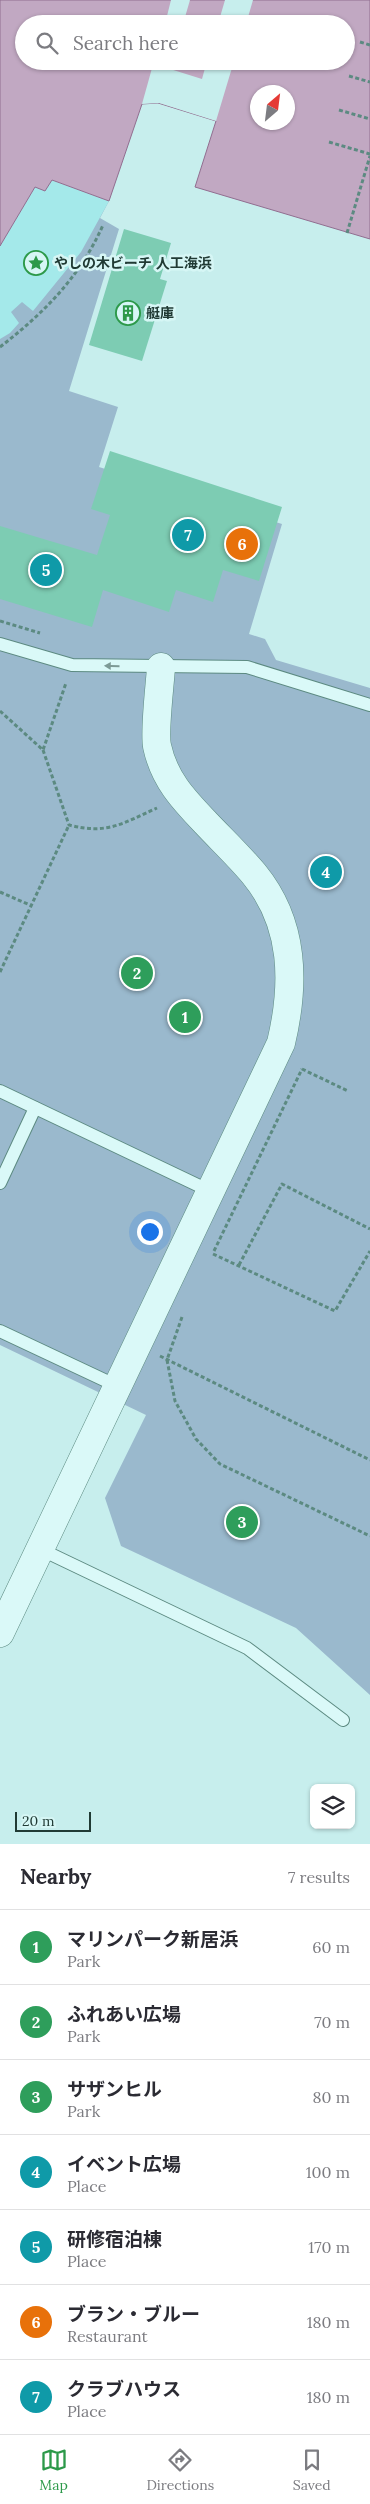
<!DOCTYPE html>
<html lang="en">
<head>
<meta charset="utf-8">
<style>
	:root { --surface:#fff; --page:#f7f7f7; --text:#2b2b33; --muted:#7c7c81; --line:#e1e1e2; --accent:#2c9949 }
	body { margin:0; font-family:Lora,"Noto Sans JP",serif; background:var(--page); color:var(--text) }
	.controls { position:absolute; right:15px; bottom:15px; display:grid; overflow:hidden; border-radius:8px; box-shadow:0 1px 4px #0004 }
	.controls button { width:45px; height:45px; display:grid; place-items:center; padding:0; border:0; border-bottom:1px solid var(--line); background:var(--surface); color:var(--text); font:25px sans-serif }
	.compass { position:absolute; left:250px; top:85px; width:45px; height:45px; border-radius:50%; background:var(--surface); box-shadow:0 1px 4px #0004; rotate:28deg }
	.scale { position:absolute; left:15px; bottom:12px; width:76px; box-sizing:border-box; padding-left:5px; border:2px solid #203a34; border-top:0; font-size:14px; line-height:18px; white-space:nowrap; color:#203a34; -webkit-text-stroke:4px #d6f6f5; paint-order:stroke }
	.you { position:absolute; left:149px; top:1231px; width:18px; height:18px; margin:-12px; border:4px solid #fff; border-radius:50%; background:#1a73e8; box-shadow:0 0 0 8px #1a73e833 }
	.badge { display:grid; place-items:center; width:32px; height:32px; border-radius:50%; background:var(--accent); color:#fff; font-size:16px; font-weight:700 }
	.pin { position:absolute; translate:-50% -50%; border:2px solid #fff; box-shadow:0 1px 5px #0006 }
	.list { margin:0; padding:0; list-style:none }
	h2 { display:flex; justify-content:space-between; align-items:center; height:65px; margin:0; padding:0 20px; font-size:21px }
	h2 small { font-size:16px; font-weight:400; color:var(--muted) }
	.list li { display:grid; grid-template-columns:32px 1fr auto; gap:15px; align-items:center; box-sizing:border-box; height:75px; padding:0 20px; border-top:1px solid var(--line) }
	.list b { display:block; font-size:19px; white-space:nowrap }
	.list p { margin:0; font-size:16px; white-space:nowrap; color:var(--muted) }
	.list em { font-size:16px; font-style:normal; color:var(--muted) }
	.icon { flex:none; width:28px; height:28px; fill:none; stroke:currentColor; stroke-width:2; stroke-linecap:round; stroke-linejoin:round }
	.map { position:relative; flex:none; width:370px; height:1844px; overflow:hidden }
	.search { position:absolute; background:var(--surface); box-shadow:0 1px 4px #0004; left:15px; right:15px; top:15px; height:55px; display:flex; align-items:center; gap:12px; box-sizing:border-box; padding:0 18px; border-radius:28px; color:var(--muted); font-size:19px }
	.sheet { height:590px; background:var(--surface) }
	nav { display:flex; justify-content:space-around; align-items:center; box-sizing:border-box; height:70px; border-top:1px solid var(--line); background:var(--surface); font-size:14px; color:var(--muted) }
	nav a { display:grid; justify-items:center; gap:2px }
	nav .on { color:var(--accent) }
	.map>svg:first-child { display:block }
	.green { fill:#9ab9cd }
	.sand { fill:#a4e9ea }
	.water { fill:#c1a8c2; stroke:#916e90; fill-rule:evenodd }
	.pier { fill:#c7eeed }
	.building { fill:#7dccb3 }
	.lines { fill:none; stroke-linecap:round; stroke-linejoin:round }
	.service-casing { stroke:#5c8a81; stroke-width:14 }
	.tertiary-casing { stroke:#5c8a81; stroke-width:29 }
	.path { stroke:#5c8a81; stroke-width:3; stroke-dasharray:4 2.5; stroke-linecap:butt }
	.service { stroke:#daf9f8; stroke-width:12 }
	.tertiary { stroke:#daf9f8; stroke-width:28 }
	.oneway { fill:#7d9a96 }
	.labels { text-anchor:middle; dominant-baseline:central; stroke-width:5; stroke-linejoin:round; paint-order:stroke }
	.poi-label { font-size:14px; font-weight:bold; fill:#203a34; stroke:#d6f6f5; text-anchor:start }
</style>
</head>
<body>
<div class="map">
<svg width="370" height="1844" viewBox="0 0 370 1844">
	<rect width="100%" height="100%" fill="#c7eeed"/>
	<polygon class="green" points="109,201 100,218 119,229 69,391 118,407 99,467 282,524 249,634 265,639 276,660 370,688 370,1695 296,1628 121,1546 105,1498 146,1415 0,1345 0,246"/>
	<polygon class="sand" points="51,180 109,201 81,252 33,311 22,302 11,312 19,323 10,333 0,339 0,246 35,187"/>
	<path class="water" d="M0,0h370v239l-175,-52 21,-66 -58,-18 -16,1 -33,97 -57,-21 -7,11 -10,-4 -35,59zM24,24h322v37h-322zM258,92h30v30h-30z"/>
	<g class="pier">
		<polygon points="171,0 190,0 183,24 165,24"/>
		<polygon points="225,0 253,0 246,24 218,24"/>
		<polygon points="154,61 173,61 170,69 202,79 207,61 234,61 216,121 159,103 142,104"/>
	</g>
	<g class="building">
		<polygon points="124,229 171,243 160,279 167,281 142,361 89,345"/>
		<polygon points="110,451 282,507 259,581 223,570 213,602 176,590 169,612 103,590 92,627 0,599 0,526 97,555 110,515 91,509"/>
	</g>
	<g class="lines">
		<defs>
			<g id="service">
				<polyline points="0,644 72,665 247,667 370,705"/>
				<polyline points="0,1091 210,1191"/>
				<polyline points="0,1183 35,1108"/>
				<polyline points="0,1331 117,1386"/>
				<polyline points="40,1549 247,1648 343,1720"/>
			</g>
			<path id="tertiary" d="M0,1633l281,-590c14,-59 14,-119 -27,-169 -15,-18 -33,-35 -49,-52 -22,-23 -41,-43 -48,-76 -3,-15 3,-61 4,-79"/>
		</defs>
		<use href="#service" class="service-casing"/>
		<use href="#tertiary" class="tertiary-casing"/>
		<g class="path">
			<polyline points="360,42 370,45"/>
			<polyline points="349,76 370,82"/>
			<polyline points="339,110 370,119"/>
			<polyline points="329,142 370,154"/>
			<polyline points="347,233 370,156"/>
			<path d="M0,347c44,-34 80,-70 103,-122"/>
			<polyline points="0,621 40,633"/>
			<polyline points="0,711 43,750 66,683"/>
			<path d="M43,750l26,75c39,10 54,-2 88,-17"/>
			<polyline points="0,892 30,905"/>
			<polyline points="0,972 69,825"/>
			<polyline points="302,1069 348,1091"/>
			<polyline points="214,1251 302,1069"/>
			<polyline points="213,1254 335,1311 370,1251"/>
			<polyline points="239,1265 282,1184 370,1229"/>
			<polyline points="182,1317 167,1360 175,1401 196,1439 220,1464 370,1536"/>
			<polyline points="160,1356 370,1460"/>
		</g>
		<use href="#service" class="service"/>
		<use href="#tertiary" class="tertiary"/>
	</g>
	<defs><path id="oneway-solid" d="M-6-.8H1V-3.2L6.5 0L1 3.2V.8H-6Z" transform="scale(1.25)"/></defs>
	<use class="oneway" href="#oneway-solid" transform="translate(112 666) rotate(-179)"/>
	<defs>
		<symbol id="sight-ring" viewBox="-11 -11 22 22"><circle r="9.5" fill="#d6f6f5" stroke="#2c9949" stroke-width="1.5"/><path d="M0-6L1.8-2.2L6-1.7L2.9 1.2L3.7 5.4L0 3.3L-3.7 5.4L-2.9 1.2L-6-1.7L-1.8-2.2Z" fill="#2c9949"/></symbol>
		<symbol id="building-ring" viewBox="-11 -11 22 22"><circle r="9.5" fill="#d6f6f5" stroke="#2c9949" stroke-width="1.5"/><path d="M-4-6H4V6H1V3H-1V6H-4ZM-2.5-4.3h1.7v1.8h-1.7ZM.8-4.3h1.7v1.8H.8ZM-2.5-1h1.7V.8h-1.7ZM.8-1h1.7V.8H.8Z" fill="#2c9949"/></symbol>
	</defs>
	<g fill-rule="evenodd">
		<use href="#sight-ring" x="22" y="249" width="28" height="28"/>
		<use href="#building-ring" x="114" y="299" width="28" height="28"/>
	</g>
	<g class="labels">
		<g class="poi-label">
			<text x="54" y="263">やしの木ビーチ 人工海浜</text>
			<text x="146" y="313">艇庫</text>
		</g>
	</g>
</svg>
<div class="controls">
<button><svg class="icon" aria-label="layers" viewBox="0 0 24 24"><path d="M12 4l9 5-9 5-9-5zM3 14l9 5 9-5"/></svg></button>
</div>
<svg class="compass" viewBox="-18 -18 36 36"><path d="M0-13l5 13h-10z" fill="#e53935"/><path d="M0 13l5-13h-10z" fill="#7c7c81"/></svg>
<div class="scale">20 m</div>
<div class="you"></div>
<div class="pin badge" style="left:185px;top:1017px;background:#2e9e5b">1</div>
<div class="pin badge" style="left:137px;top:973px;background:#2e9e5b">2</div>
<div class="pin badge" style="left:242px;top:1522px;background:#2e9e5b">3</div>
<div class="pin badge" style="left:326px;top:872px;background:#0f9aa8">4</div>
<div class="pin badge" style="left:46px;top:570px;background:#0f9aa8">5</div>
<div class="pin badge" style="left:242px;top:544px;background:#e8710a">6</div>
<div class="pin badge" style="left:188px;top:535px;background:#0f9aa8">7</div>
<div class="search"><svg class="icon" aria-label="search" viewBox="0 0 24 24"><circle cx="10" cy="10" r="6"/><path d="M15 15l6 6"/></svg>Search here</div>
</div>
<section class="sheet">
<h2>Nearby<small>7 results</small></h2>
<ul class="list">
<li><span class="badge" style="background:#2e9e5b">1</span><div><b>マリンパーク新居浜</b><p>Park</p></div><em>60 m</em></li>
<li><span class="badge" style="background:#2e9e5b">2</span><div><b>ふれあい広場</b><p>Park</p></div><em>70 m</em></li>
<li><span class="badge" style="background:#2e9e5b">3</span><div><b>サザンヒル</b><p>Park</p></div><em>80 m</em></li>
<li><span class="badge" style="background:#0f9aa8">4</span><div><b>イベント広場</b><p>Place</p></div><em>100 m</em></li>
<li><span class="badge" style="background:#0f9aa8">5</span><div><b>研修宿泊棟</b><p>Place</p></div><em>170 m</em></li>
<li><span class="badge" style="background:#e8710a">6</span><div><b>ブラン・ブルー</b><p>Restaurant</p></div><em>180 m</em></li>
<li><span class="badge" style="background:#0f9aa8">7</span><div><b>クラブハウス</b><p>Place</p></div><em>180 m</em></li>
</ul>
</section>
<nav>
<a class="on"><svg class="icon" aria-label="map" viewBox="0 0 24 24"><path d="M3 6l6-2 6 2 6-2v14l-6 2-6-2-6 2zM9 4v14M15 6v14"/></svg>Map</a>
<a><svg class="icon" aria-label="directions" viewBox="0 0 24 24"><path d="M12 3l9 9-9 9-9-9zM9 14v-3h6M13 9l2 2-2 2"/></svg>Directions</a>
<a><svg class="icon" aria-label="saved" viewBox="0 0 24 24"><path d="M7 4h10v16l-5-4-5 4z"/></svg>Saved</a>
</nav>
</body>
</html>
